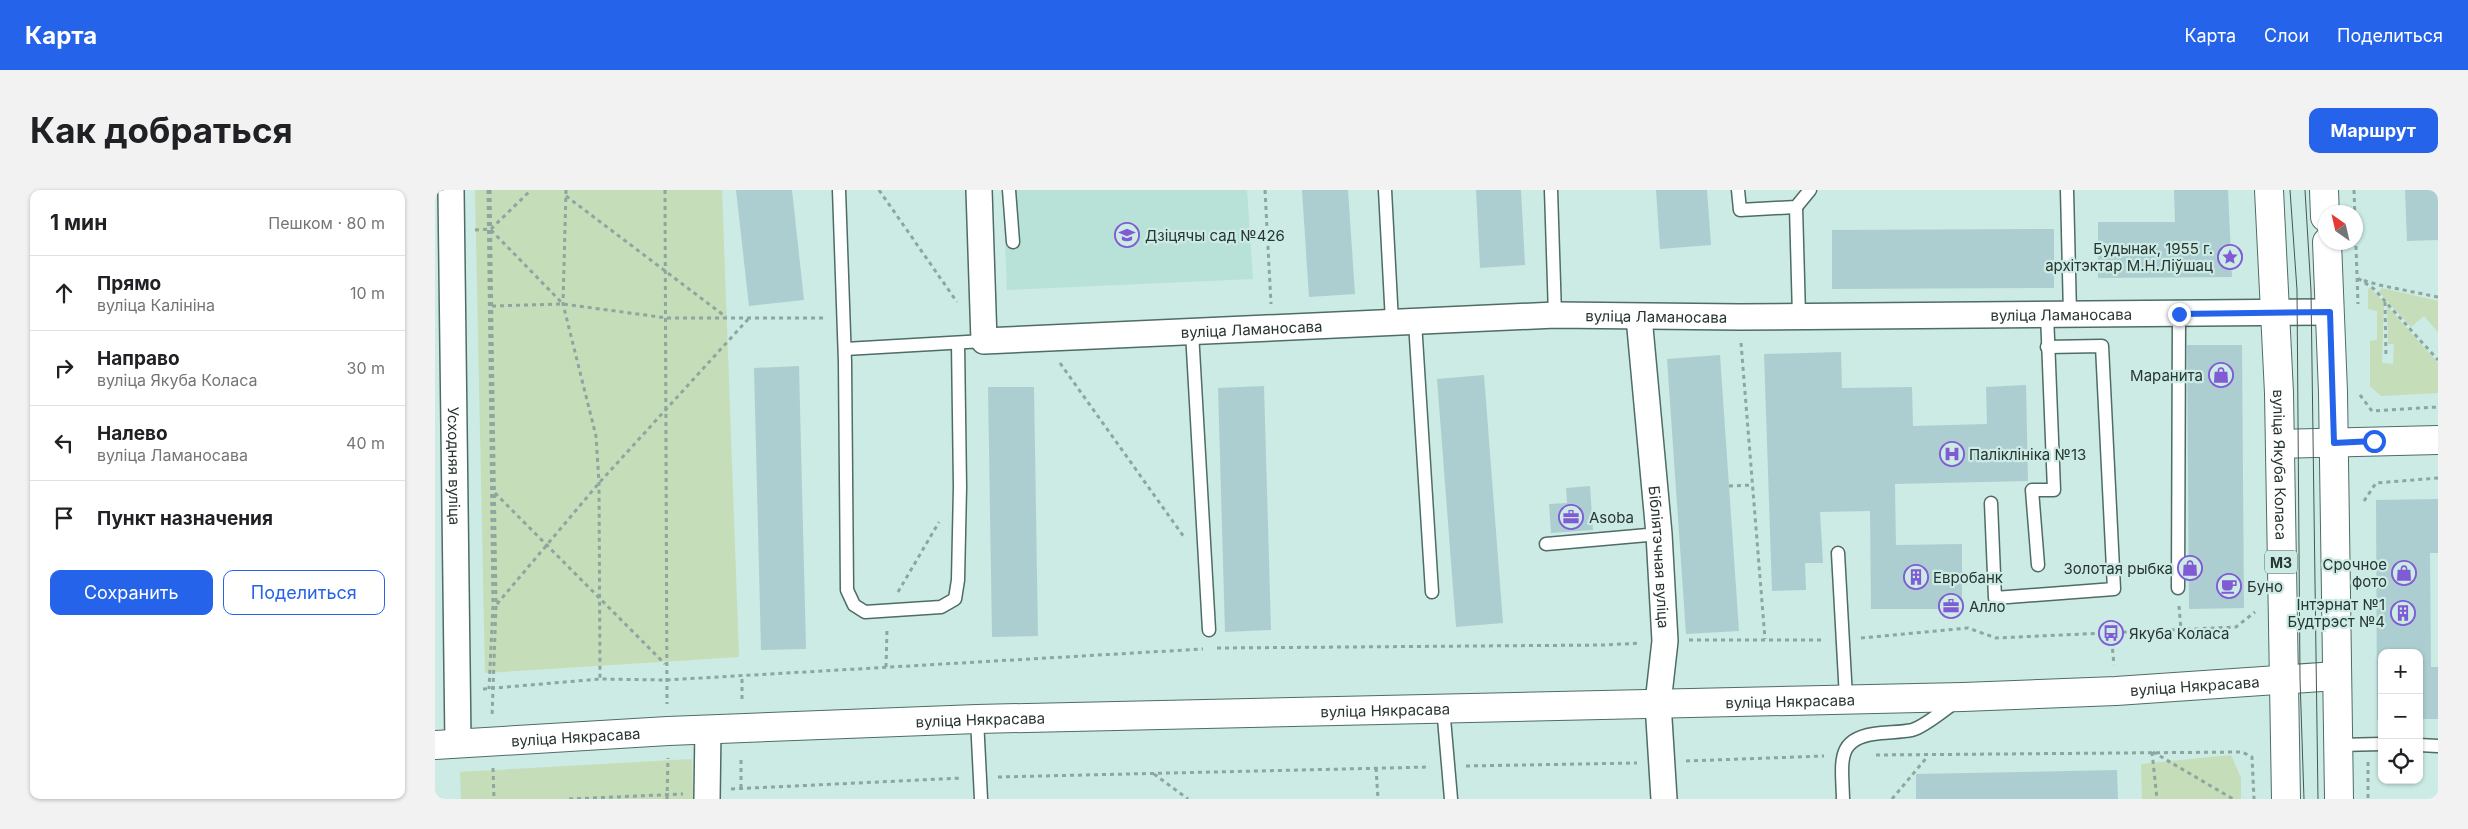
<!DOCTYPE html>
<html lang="ru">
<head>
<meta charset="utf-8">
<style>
	:root { --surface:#fff; --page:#f2f2f2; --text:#202124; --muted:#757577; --line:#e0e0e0; --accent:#2563eb }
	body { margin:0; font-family:Inter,sans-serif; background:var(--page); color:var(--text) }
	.controls { position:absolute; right:15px; bottom:15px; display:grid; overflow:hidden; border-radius:10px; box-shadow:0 1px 4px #0004 }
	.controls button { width:45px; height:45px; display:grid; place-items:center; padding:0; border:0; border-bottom:1px solid var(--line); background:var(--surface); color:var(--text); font:25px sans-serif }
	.compass { position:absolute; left:1883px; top:15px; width:45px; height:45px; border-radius:50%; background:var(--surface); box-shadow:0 1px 4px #0004; rotate:326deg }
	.stop { position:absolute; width:15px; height:15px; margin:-11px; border:4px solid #2563eb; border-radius:50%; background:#fff }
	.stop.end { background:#2563eb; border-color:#fff; box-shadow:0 1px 5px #0008 }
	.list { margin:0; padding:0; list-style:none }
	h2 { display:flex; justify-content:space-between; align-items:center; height:65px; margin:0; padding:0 20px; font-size:21px }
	h2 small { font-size:16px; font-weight:400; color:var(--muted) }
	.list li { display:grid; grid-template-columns:32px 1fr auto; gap:15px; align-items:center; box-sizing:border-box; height:75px; padding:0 20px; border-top:1px solid var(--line) }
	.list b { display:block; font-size:19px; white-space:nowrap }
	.list p { margin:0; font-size:16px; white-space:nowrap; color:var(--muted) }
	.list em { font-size:16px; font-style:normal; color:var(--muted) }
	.actions { display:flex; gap:10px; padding:15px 20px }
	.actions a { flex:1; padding:11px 0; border:1px solid var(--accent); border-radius:10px; text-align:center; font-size:18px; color:var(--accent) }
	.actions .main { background:var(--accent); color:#fff }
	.icon { flex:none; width:28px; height:28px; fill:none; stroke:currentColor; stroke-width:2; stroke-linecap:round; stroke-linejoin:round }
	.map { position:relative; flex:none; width:2003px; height:609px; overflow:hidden; border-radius:10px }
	header { display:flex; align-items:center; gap:30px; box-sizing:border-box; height:70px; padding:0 25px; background:var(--accent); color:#fff }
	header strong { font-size:24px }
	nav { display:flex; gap:28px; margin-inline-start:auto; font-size:18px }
	.intro { display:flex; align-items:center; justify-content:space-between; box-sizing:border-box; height:120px; padding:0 30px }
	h1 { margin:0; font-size:35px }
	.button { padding:12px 22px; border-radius:10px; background:var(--accent); color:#fff; font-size:18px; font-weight:700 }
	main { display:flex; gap:30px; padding:0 30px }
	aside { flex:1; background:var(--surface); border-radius:10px; box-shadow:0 1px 4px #0004 }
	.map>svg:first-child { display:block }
	.built { fill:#b8e1d8 }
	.green { fill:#c5ddb8 }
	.building { fill:#adced0 }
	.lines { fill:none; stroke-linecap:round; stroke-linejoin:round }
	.lane-casing { stroke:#4f6c66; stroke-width:15 }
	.street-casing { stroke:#4f6c66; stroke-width:28 }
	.secondary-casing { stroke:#4f6c66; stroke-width:30 }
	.primary-casing { stroke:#4f6c66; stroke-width:30 }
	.path { stroke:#8da6a0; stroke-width:3; stroke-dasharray:4 4; stroke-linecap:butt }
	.lane { stroke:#fff; stroke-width:12 }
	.street { stroke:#fff; stroke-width:25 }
	.secondary { stroke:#fff; stroke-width:28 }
	.primary { stroke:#fff; stroke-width:28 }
	.tram { stroke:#475753; stroke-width:1 }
	.route { stroke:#2563eb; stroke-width:6 }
	.labels { text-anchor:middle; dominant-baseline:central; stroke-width:4.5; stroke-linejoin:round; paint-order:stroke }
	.shield { fill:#cbebe4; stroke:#596c67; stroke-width:1 }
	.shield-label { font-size:14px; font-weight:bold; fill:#283532 }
	.poi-label { font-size:15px; fill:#283532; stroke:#cbebe4; text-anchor:start }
	.street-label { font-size:15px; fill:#283532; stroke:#cbebe4 }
</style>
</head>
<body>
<header>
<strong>Карта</strong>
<nav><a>Карта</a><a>Слои</a><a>Поделиться</a></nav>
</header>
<div class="intro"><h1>Как добраться</h1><a class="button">Маршрут</a></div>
<main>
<aside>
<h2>1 мин<small>Пешком · 80 m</small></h2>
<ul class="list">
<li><svg class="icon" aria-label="ahead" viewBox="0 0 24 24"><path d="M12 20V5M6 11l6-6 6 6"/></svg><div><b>Прямо</b><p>вуліца Калініна</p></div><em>10 m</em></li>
<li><svg class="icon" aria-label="right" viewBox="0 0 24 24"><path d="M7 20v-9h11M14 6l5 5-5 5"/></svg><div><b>Направо</b><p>вуліца Якуба Коласа</p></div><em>30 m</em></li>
<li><svg class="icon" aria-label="left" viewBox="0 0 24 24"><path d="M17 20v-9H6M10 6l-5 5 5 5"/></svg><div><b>Налево</b><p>вуліца Ламаносава</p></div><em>40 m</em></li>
<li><svg class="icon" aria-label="arrive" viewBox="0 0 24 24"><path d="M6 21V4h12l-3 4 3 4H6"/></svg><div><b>Пункт назначения</b></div></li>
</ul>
<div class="actions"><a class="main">Сохранить</a><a>Поделиться</a></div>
</aside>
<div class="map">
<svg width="2003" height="609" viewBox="0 0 2003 609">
	<rect width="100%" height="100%" fill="#cbebe4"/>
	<polygon class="built" points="568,0 812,0 818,89 572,100"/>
	<g class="green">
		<polygon points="40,0 287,0 304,467 50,483"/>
		<polygon points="1933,98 1936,99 1949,112 1947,173 1958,174 1959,154 1953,154 1952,116 2003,173 2003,203 1946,206 1935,196 1935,151 1942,150 1942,121 1933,119"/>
		<polygon points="1947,98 2003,111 2003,142 1989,126 1976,137 1944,102"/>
		<polygon points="1796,565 1806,588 1806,609 1707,609 1706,574"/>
		<polygon points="257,569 258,609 26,609 25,582"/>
	</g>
	<g class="building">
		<polygon points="301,0 357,0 369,110 314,116"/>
		<polygon points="867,0 913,0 920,104 874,107"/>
		<polygon points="1041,0 1086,0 1090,75 1045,78"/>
		<polygon points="1221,0 1272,0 1276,55 1225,59"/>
		<polygon points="1739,0 1793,0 1797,87 1663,88 1663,32 1740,32"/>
		<polygon points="1970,0 2003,0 2003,50 1972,51"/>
		<polygon points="1619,39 1619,98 1397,99 1397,40"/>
		<polygon points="1752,155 1807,155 1809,418 1754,419"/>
		<polygon points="1406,162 1407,198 1477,197 1478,236 1552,234 1551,197 1591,195 1593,291 1460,294 1461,355 1527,354 1527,419 1436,419 1435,321 1385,322 1388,373 1370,373 1371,400 1337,401 1329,164"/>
		<polygon points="1285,165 1304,441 1251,444 1232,169"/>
		<polygon points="364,176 371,459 326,460 319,178"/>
		<polygon points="1049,185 1068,433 1021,437 1002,189"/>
		<polygon points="829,196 836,440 790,442 783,198"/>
		<polygon points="553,197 599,197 603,446 557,447"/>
		<polygon points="1155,296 1158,340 1116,343 1114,314 1132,313 1131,298"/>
		<polygon points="2003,309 2003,363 1995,363 1996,477 2003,477 2003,529 1984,529 1984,463 1947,463 1947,530 1942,530 1941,310"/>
		<polygon points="1682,580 1683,609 1481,609 1481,584"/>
	</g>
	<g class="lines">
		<defs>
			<g id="lane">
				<polyline points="404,0 410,172 412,400 419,415 430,422 506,417 520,409 523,390 525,297 523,153"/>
				<polyline points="574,0 578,52"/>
				<polyline points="950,0 957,132"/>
				<polyline points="1116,0 1120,125"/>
				<polyline points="1303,0 1305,20 1361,17 1375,0"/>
				<polyline points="1632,0 1635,124"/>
				<polyline points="1361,17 1364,126"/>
				<polyline points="980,132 997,402"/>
				<polyline points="757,142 774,440"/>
				<polyline points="410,159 549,151"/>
				<polyline points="1556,313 1560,408 1679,399 1667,156 1612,157"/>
				<polyline points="1111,354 1224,344"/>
				<polyline points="1403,363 1411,508"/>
				<polyline points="1603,375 1597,300 1619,300 1612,124"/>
				<polyline points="1743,398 1744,124"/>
				<polyline points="1008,517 1016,609"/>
				<polyline points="542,529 546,609"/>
				<polyline points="1903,555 1947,554"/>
				<polyline points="1984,555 2003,556"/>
				<path d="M1408,609c-1,-39 -8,-62 38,-66 10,-1 22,-1 31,-3 12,-3 32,-20 42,-27"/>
			</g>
			<g id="street">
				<path id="s1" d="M16,0l7,553"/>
				<path id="s2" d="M544,0l5,151 571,-26 185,2 590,-5"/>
				<path id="s3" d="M1204,127l20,217 6,107 -7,62 6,96"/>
				<polyline points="272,609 273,539"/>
			</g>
			<g id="secondary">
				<polyline points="1845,254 2003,250"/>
				<path id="s4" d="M0,555l233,-14 309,-12 986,-22 153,-6 220,-15"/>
			</g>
			<g id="primary">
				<path id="s5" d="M1834,0l10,203 7,406"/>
				<polyline points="1889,0 1890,27"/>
				<polyline points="1892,52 1898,202 1904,609"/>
			</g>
		</defs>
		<use href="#lane" class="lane-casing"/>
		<use href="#street" class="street-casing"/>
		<use href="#secondary" class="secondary-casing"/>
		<use href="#primary" class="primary-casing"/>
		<g class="path">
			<polyline points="53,0 58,415 54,499"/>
			<polyline points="55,0 61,415 57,527"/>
			<polyline points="131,0 128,114 161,246 164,293 165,489"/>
			<polyline points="230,0 232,514"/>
			<polyline points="444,0 522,112"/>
			<polyline points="830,0 836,114"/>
			<polyline points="1919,0 1923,114"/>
			<polyline points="131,6 291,127"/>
			<polyline points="40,40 56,39 96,0"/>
			<polyline points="56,40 128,114"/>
			<polyline points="2003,107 1944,95 1924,89 1939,99 2003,170"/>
			<polyline points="1950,112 1951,167"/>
			<polyline points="57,116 128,114 232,128 389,128"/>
			<polyline points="1306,153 1330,449"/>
			<polyline points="625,173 749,347"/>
			<polyline points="1925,205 1937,221 2003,217"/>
			<polyline points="1294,296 1317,295"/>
			<polyline points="60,303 230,474"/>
			<polyline points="1929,311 1941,293 2003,288"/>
			<polyline points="463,402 504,332"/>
			<polyline points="62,414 164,293 315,127"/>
			<polyline points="1744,416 1746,440"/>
			<polyline points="1676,443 1679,475"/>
			<polyline points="1426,448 1533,438 1561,448 1801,437 1820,422"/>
			<polyline points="1254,450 1390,450"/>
			<polyline points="782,458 1171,455 1205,453"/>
			<polyline points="451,477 452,440"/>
			<polyline points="48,499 165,489 231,490 768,459"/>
			<polyline points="307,509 307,485"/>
			<polyline points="1717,562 1722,609"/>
			<polyline points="1718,562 1798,609"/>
			<polyline points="1441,565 1807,562 1817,567 1819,609"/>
			<polyline points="1251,571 1389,566"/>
			<polyline points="1933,572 1933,609"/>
			<polyline points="1031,576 1202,573"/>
			<polyline points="58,578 59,609"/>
			<polyline points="941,578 943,609"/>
			<polyline points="719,584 753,609"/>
			<polyline points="563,587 995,577"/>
			<polyline points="306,598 306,568"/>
			<polyline points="296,599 527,588"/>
			<polyline points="134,609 248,604"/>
			<polyline points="232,609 233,568"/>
			<polyline points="1457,609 1493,566"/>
		</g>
		<use href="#lane" class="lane"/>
		<use href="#street" class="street"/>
		<use href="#secondary" class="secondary"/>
		<use href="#primary" class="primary"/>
		<g class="tram">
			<polyline points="1855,0 1862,100 1865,489 1869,609"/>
			<polyline points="1870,0 1876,101 1883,609"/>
		</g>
	</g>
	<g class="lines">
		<polyline class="route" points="1744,124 1895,122 1899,253 1939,251"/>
	</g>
	<defs>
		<symbol id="school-ring" viewBox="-11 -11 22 22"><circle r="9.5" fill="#cbebe4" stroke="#805bd5" stroke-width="1.5"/><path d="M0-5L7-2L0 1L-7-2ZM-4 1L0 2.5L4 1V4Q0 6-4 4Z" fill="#805bd5"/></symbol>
		<symbol id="sight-ring" viewBox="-11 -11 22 22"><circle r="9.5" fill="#cbebe4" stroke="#805bd5" stroke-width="1.5"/><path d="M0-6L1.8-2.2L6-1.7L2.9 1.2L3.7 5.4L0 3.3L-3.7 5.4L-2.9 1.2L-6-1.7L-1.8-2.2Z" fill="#805bd5"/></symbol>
		<symbol id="shop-ring" viewBox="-11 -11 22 22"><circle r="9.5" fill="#cbebe4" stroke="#805bd5" stroke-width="1.5"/><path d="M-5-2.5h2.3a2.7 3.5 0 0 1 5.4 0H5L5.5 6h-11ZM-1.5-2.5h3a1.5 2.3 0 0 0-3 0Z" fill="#805bd5"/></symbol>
		<symbol id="hospital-ring" viewBox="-11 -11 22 22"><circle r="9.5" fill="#cbebe4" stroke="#805bd5" stroke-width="1.5"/><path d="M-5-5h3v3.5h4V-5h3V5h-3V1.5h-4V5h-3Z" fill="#805bd5"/></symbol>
		<symbol id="office-ring" viewBox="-11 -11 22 22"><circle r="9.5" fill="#cbebe4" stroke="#805bd5" stroke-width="1.5"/><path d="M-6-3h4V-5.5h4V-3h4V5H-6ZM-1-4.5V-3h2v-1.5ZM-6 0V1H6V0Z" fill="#805bd5"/></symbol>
		<symbol id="building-ring" viewBox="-11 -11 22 22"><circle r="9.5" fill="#cbebe4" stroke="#805bd5" stroke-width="1.5"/><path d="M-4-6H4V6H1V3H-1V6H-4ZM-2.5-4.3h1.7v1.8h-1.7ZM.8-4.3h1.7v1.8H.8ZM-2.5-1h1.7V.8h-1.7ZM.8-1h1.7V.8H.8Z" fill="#805bd5"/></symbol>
		<symbol id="cafe-ring" viewBox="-11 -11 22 22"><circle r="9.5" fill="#cbebe4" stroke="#805bd5" stroke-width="1.5"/><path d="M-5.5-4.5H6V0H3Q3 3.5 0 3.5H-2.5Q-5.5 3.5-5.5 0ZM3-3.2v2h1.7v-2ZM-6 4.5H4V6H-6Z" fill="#805bd5"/></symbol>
		<symbol id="bus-ring" viewBox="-11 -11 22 22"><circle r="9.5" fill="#cbebe4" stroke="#805bd5" stroke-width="1.5"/><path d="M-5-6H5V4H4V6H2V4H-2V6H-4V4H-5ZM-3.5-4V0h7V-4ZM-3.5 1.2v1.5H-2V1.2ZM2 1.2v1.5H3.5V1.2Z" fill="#805bd5"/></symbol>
	</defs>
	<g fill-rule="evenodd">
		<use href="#school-ring" x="678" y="31" width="28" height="28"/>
		<use href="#sight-ring" x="1781" y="53" width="28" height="28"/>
		<use href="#shop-ring" x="1772" y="171" width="28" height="28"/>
		<use href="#hospital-ring" x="1503" y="250" width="28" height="28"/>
		<use href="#office-ring" x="1122" y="313" width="28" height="28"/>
		<use href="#shop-ring" x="1741" y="364" width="28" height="28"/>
		<use href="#shop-ring" x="1955" y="369" width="28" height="28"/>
		<use href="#building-ring" x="1467" y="373" width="28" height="28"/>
		<use href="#cafe-ring" x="1780" y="382" width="28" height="28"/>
		<use href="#office-ring" x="1502" y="402" width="28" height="28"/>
		<use href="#building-ring" x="1954" y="409" width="28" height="28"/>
		<use href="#bus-ring" x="1662" y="429" width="28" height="28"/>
	</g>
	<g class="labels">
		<rect class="shield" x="1830" y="360.5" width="32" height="23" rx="4"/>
		<g class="shield-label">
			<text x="1846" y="372">М3</text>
		</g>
		<g class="poi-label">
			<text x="710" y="45">Дзіцячы сад №426</text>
			<text x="1778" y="58" text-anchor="end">Будынак, 1955 г.<tspan x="1778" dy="17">архітэктар М.Н.Ліўшац</tspan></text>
			<text x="1768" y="185" text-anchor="end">Маранита</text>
			<text x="1534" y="264">Паліклініка №13</text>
			<text x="1154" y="327">Asoba</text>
			<text x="1952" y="374" text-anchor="end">Срочное<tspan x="1952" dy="17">фото</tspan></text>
			<text x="1738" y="378" text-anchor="end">Золотая рыбка</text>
			<text x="1498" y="387">Евробанк</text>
			<text x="1812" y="396">Буно</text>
			<text x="1950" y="414" text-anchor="end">Інтэрнат №1<tspan x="1950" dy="17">Будтрэст №4</tspan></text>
			<text x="1534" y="416">Алло</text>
			<text x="1694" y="443">Якуба Коласа</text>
		</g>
		<g class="street-label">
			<text stroke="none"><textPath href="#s2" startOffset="1229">вуліца Ламаносава</textPath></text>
			<text stroke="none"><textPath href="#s2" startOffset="824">вуліца Ламаносава</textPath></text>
			<text stroke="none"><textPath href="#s2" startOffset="419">вуліца Ламаносава</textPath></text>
			<text stroke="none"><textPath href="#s5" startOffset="275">вуліца Якуба Коласа</textPath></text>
			<text stroke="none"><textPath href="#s1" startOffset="276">Усходняя вуліца</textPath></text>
			<text stroke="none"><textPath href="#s3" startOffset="241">Бібліятэчная вуліца</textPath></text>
			<text stroke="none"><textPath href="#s4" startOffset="1761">вуліца Някрасава</textPath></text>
			<text stroke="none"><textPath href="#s4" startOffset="1356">вуліца Някрасава</textPath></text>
			<text stroke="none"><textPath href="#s4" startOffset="951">вуліца Някрасава</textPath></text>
			<text stroke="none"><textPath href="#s4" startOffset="546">вуліца Някрасава</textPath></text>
			<text stroke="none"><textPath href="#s4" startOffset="141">вуліца Някрасава</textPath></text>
		</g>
	</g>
</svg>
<div class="controls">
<button>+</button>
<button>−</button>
<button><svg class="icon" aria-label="locate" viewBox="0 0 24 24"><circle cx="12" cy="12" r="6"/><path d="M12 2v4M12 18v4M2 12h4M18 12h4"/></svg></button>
</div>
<svg class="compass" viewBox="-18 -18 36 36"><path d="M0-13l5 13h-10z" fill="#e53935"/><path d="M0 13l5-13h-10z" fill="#757577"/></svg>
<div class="stop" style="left:1939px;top:251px"></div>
<div class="stop end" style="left:1744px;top:124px"></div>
</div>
</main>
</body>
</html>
